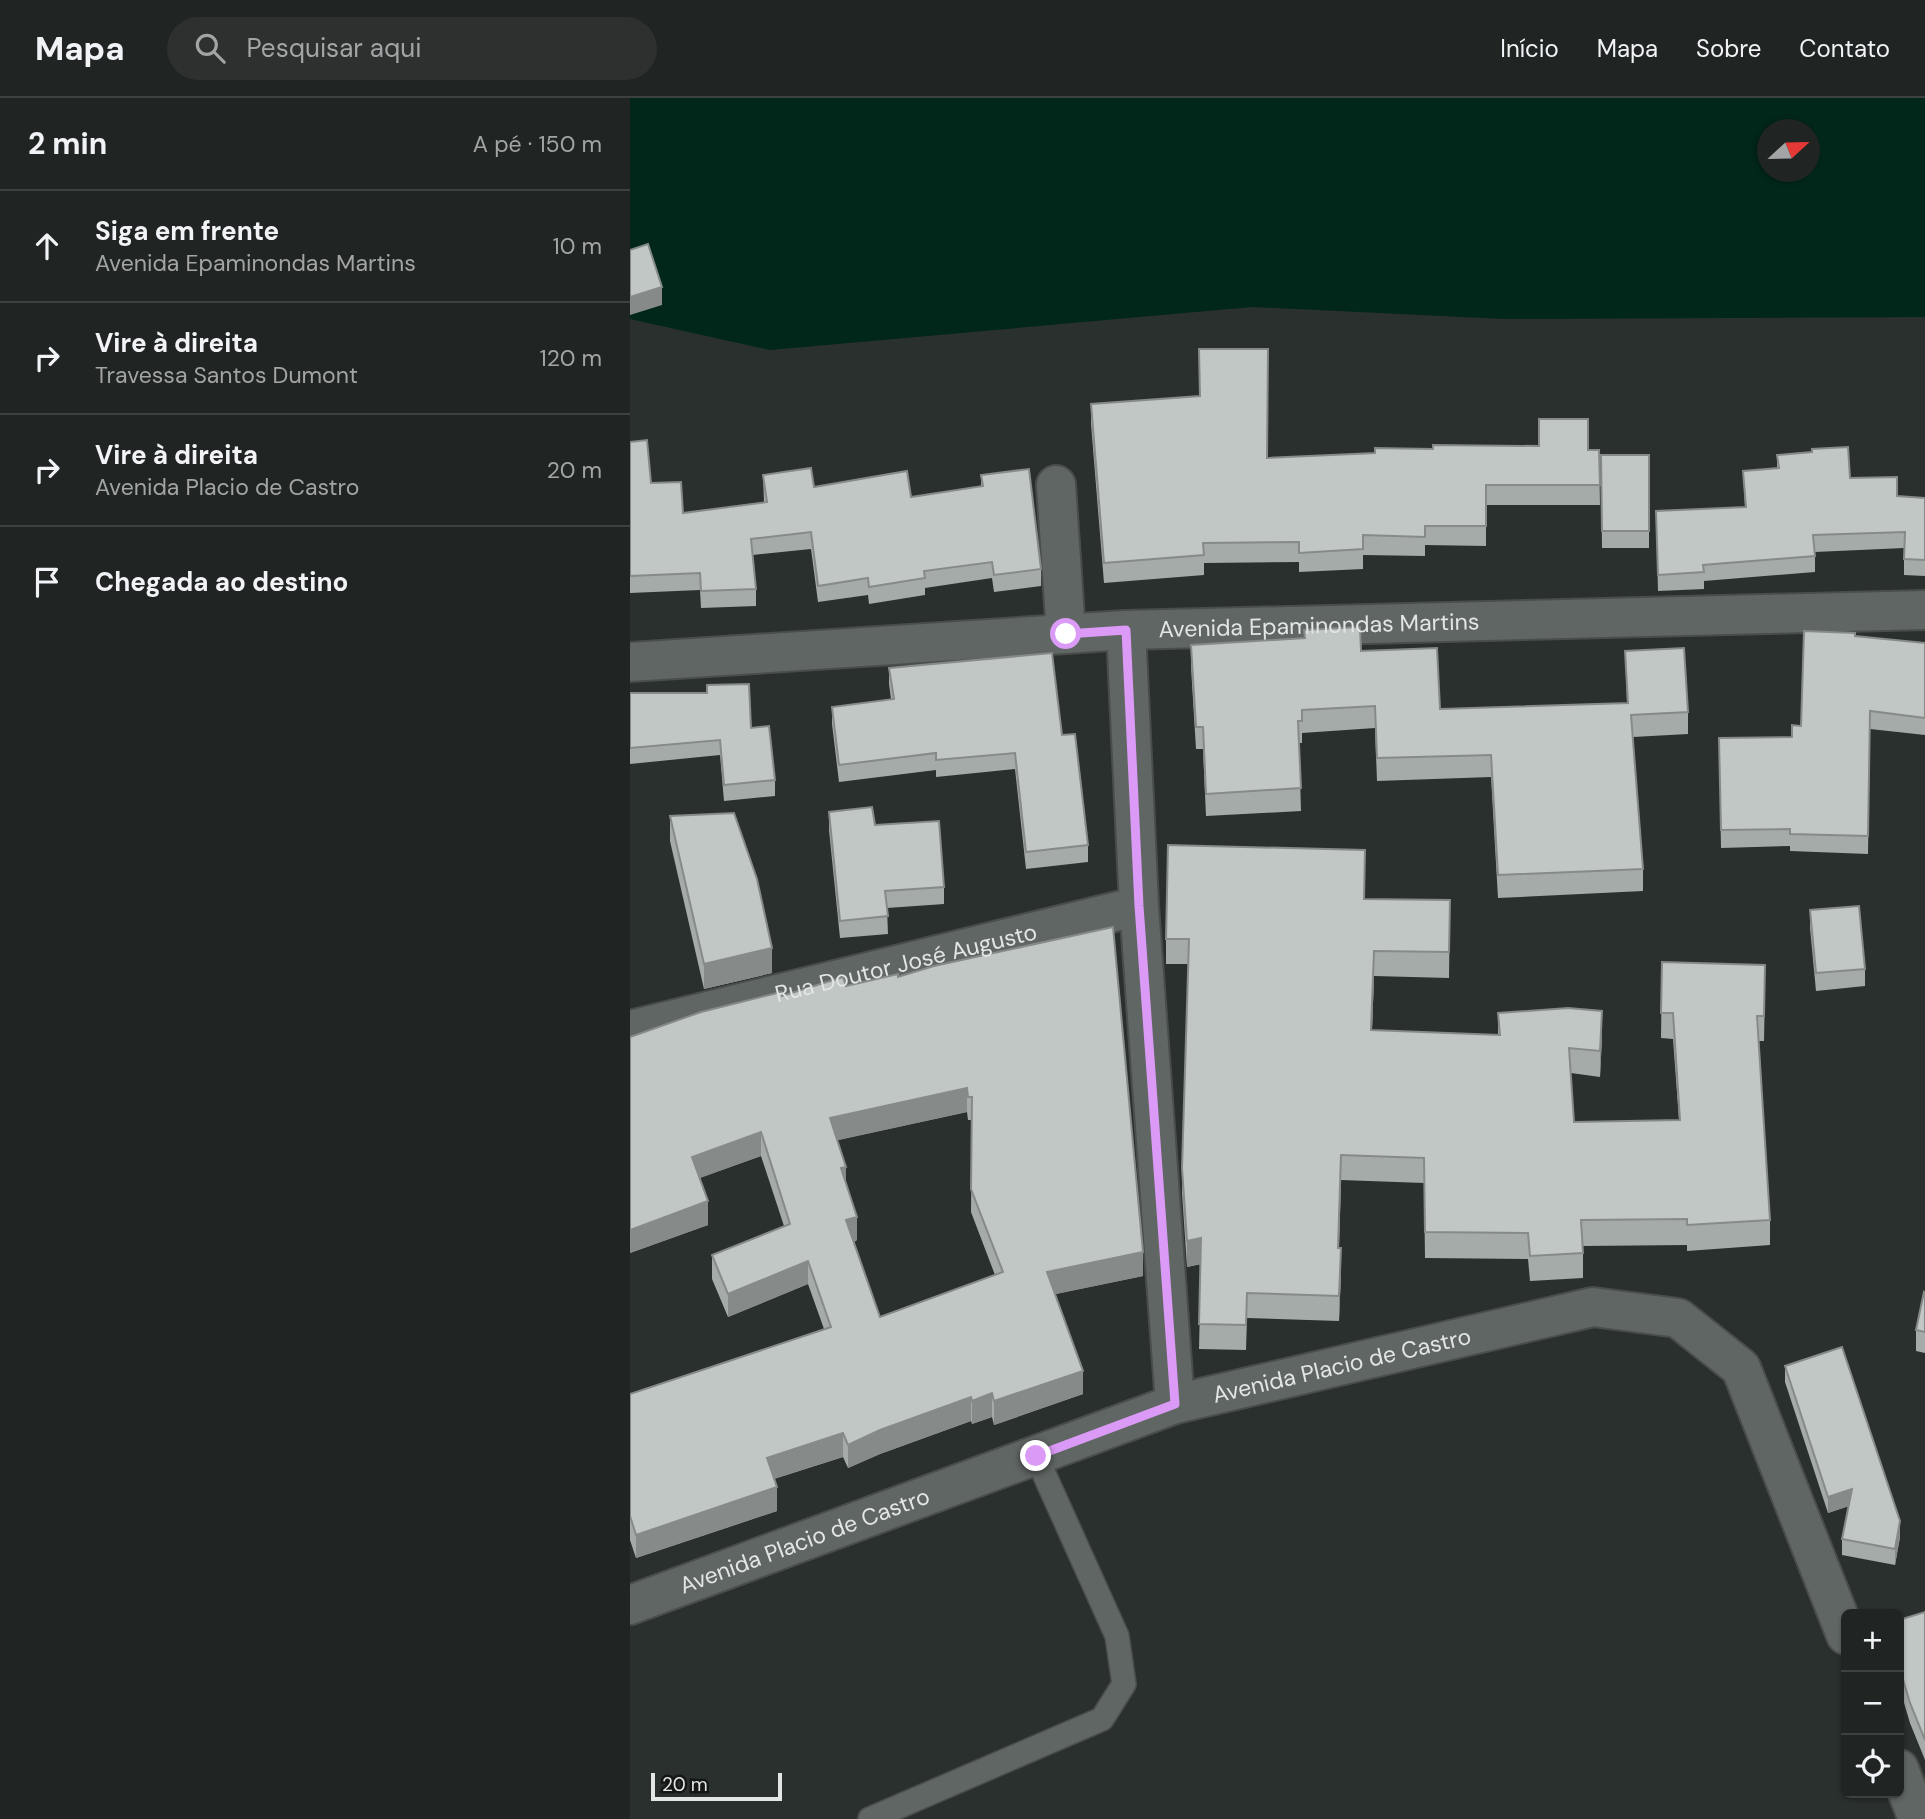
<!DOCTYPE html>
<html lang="pt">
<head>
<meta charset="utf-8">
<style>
	:root { --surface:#202422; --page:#2d302f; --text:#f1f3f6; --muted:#a2a4a5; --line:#3d4140 }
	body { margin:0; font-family:"DM Sans",sans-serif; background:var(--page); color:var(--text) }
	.controls { position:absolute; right:21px; bottom:21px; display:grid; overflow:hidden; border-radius:10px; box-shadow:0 2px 5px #0004 }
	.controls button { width:63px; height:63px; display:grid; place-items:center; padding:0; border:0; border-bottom:2px solid var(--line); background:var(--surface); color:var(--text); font:35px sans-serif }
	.compass { position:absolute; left:1127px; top:21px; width:63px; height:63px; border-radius:50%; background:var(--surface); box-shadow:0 2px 5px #0004; rotate:68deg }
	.scale { position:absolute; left:21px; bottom:18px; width:131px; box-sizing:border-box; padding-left:7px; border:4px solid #e2e6e4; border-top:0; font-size:19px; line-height:24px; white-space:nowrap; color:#e2e6e4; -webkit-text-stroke:5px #151716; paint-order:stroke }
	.stop { position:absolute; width:21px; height:21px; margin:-16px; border:5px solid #da9af6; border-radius:50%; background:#fff }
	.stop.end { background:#da9af6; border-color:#fff; box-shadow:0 2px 7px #0008 }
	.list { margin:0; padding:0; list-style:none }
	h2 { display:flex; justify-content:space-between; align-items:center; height:91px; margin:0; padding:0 28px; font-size:30px }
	h2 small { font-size:23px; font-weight:400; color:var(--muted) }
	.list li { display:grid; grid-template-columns:46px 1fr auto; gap:21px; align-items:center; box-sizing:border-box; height:112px; padding:0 28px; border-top:2px solid var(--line) }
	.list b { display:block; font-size:26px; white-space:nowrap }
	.list p { margin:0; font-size:23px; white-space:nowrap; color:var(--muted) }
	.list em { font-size:23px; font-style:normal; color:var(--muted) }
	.icon { flex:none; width:38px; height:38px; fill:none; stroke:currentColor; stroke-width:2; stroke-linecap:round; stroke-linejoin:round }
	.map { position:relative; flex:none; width:1295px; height:1721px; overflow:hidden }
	header { display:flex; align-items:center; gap:42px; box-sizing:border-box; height:98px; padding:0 35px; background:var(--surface); border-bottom:2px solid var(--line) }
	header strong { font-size:33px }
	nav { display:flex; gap:38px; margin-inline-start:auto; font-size:24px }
	.search { width:490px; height:63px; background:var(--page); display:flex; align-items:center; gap:18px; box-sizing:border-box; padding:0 24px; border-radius:38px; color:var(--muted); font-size:26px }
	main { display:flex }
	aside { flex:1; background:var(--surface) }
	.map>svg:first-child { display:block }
	.water { fill:#002719; fill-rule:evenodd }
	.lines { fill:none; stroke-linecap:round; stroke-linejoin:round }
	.lane-casing { stroke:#494e4b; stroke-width:26 }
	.street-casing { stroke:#494e4b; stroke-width:42 }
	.lane { stroke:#606663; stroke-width:23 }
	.street { stroke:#606663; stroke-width:38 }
	.wall { fill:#a5aba9; fill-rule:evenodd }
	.shaded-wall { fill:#868b89 }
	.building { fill:#c0c7c4; stroke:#868b89; stroke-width:2; fill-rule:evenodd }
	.route { stroke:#da9af6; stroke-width:9 }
	.labels { text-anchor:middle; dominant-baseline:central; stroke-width:7; stroke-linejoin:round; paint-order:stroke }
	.street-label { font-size:23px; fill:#e2e6e4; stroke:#151716 }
</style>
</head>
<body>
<header>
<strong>Mapa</strong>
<div class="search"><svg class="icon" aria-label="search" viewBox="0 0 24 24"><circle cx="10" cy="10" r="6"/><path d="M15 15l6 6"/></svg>Pesquisar aqui</div>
<nav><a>Início</a><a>Mapa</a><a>Sobre</a><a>Contato</a></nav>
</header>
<main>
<aside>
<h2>2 min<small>A pé · 150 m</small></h2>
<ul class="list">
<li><svg class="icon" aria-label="ahead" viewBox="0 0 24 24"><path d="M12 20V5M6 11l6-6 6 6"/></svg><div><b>Siga em frente</b><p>Avenida Epaminondas Martins</p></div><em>10 m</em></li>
<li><svg class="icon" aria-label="right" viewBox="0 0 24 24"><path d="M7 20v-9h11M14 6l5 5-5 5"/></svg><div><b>Vire à direita</b><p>Travessa Santos Dumont</p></div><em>120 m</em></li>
<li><svg class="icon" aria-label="right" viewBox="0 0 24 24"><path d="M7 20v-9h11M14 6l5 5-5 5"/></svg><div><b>Vire à direita</b><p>Avenida Placio de Castro</p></div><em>20 m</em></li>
<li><svg class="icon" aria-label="arrive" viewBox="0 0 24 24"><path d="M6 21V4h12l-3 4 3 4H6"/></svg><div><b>Chegada ao destino</b></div></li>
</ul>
</aside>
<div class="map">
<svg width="1295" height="1721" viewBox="0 0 1295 1721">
	<rect width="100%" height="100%" fill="#2a302d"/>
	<path class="water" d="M0,0h1295v219l-420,2 -253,-12 -482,43 -140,-31zM1138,32h42v42h-42z"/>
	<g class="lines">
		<defs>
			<polyline id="lane" points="240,1721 472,1621 494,1586 487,1538 406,1358"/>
			<g id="street">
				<polyline points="426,387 436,536"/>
				<polyline points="496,532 509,808 545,1306"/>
				<path id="s1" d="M0,564l496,-32 799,-20"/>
				<path id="s2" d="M0,932l509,-124"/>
				<path id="s3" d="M0,1507l545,-201 418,-97 85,11 63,50 105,267"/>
				<polyline points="1269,1671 1288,1721"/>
			</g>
		</defs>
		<use href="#lane" class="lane-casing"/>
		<use href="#street" class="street-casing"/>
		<use href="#lane" class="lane"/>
		<use href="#street" class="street"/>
	</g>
	<g class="wall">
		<polygon points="569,298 637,360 745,355 803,351 969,352 970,407 856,407 856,448 795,447 795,458 733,457 733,471 669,474 669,464 574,465 574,477 474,485 461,326 461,306"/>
		<polygon points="0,344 21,385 53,415 134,404 133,377 184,389 281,399 351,389 351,377 411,471 411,488 364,494 362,480 295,490 295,497 239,506 238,497 188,504 181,451 123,457 126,491 126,508 71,510 70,492 0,495"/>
		<polygon points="971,357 1019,357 1019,450 972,450"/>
		<polygon points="1147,357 1220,380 1267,398 1295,400 1295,478 1274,477 1274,450 1185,454 1185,474 1074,483 1074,491 1028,493 1026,413 1115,409 1113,373 1147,370"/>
		<polygon points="674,532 731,553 810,611 997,605 995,553 1058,614 1058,636 1003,639 1013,771 1013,793 868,800 861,679 747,683 745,630 672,635 672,645 669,645 671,713 576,718 573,651 566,651 561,569 561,547 674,540"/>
		<polygon points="1225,538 1295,545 1295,637 1240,631 1238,756 1160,753 1160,748 1091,750 1089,640 1162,639 1171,628"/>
		<polygon points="259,570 432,637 458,747 458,764 396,771 385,671 306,679 306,672 209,684 202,626 202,609 261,601 259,586"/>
		<polygon points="0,595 121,630 145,682 145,698 94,703 90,657 0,666"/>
		<polygon points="199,714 245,727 314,789 314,806 257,810 258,836 210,840 199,732"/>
		<polygon points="40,718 142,875 74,891 40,743"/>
		<polygon points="735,801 820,802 819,880 744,878 742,932 868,937 868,915 972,939 970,979 941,975 944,1024 1049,1022 1043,941 1031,940 1032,864 1135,892 1134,943 1129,943 1140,1122 1140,1147 1057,1153 1057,1147 953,1148 953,1180 900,1183 898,1161 795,1160 794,1085 711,1082 709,1150 711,1175 709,1223 617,1220 616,1252 569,1251 571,1166 557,1169 552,1095 558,866 536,866 536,841"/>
		<polygon points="1180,812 1235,871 1235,888 1186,893 1180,830"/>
		<path d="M268,879l245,299 -88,18 28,100 -89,31 -2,-8 -20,7 -1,-3 -91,33 -32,14 -5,-11 -69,22 3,32 -141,47 -6,-18v-146l194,-65 -16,-45 -80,33 -16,-38v-24l72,-29 -23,-70 -62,22 9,47 -78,28 152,-257zM337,1014l1,8h4l-1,92 24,63 -115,42 -26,-75 3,-2 -20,-100z"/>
		<polygon points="1295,1195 1295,1255 1286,1253 1286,1232"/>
		<polygon points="1155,1268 1270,1439 1265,1467 1212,1457 1212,1441 1219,1408 1198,1415 1155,1284"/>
		<polygon points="1295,1514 1295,1662 1280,1625 1269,1588 1269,1522"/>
	</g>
	<g class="shaded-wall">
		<polygon points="32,189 32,207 0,217 0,199"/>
		<polygon points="142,850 142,875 74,891 74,866"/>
		<polygon points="744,853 744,878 741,957 741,932"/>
		<polygon points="972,913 972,939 970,979 970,953"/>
		<polygon points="337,990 337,1014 200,1044 200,1020"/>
		<polygon points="131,1034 131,1058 62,1083 62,1059"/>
		<polygon points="711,1057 711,1082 708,1175 708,1150"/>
		<polygon points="216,1069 216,1092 211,1070"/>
		<polygon points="78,1103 78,1127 0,1155 0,1132"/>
		<polygon points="227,1119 227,1142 216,1146 216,1122"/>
		<polygon points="571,1140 571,1166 557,1169 557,1143"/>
		<polygon points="711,1150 711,1175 709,1223 709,1198"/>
		<polygon points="513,1154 513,1178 417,1198 417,1174"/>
		<polygon points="178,1163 178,1186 98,1219 98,1196"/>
		<polygon points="453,1273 453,1296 364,1327 364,1303"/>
		<polygon points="362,1295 362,1319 342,1326 342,1303"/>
		<polygon points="341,1299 341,1323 250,1356 218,1370 218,1347 250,1332"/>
		<polygon points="213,1335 213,1359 137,1383 137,1360"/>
		<polygon points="147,1389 147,1413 6,1460 6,1437"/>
		<polygon points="1222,1391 1222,1407 1198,1415 1198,1399"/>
		<polygon points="1270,1423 1270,1439 1265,1467 1265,1451"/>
	</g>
	<g class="building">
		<polygon points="18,146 32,189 0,199 0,152"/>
		<polygon points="569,251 638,251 637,360 745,355 745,350 803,351 803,347 909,348 909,321 958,321 958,352 969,352 970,387 856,387 856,428 795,428 795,439 733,437 733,451 669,455 669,444 573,445 574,457 474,465 461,306 570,298"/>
		<polygon points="17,342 21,385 51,384 53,415 137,404 133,377 181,370 184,389 277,373 281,399 353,388 351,377 399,371 411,471 364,477 362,464 294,473 295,480 239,489 238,480 188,488 181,434 121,441 126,491 71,493 70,475 0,478 0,344"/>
		<polygon points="1218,349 1220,380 1267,379 1267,398 1295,400 1295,462 1274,461 1275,434 1183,437 1185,458 1073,467 1074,474 1028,477 1026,413 1116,409 1113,373 1149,370 1147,357 1182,354 1182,351"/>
		<polygon points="971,357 1019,357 1019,433 972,433"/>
		<polygon points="730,529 731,553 807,550 810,611 998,605 995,553 1054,550 1058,614 1001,617 1013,771 868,777 861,657 747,660 745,608 672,612 672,623 668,623 671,690 576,696 573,629 566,629 561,547 675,540 674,532"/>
		<polygon points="1174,533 1225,535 1225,538 1295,545 1295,620 1240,613 1238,738 1160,736 1160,731 1091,732 1089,640 1162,639 1162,627 1171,628"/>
		<polygon points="422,555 432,637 445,636 458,747 396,754 385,655 306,662 306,655 209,667 202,609 264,601 259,570"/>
		<polygon points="119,586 121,630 139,628 145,682 94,687 90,642 0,650 0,595 77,595 77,587"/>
		<polygon points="242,709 245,727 309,723 314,789 255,793 258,818 210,823 199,714"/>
		<polygon points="104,715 127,781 142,850 74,866 40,718"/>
		<polygon points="538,747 735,752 734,801 820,802 819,854 744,853 741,932 870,937 868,915 938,910 972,913 970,953 939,950 944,1024 1050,1022 1043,915 1031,915 1032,864 1135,867 1134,918 1127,918 1140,1122 1057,1127 1057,1121 951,1122 953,1155 900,1158 898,1135 795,1134 794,1060 711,1057 708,1150 711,1150 709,1198 617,1195 616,1227 569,1226 571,1140 557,1143 552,1070 559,841 536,841"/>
		<polygon points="1229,808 1235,871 1186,875 1180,812"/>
		<path d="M483,829l30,325 -96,20 36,99 -89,30 -2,-8 -20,8 -1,-4 -91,33 -32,15 -5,-12 -76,25 10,29 -141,48 -6,-19v-122l201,-67 -23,-66 -80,33 -16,-39 78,-31 -29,-92 -69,25 16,44 -78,29v-193l71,-25 80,-20 1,4 61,-19 3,9 52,-12v3l36,-11zM337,990l1,9h4l-1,92 32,83 -123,45 -34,-97 11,-3 -16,-49 5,-1 -16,-49z"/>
		<polygon points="1294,1194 1295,1195 1295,1234 1286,1232"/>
		<polygon points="1212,1249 1270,1423 1265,1451 1212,1441 1222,1391 1198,1399 1155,1268"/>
		<polygon points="1295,1514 1295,1642 1280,1605 1269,1568 1269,1522"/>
	</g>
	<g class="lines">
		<polyline class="route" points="406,1358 545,1306 509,808 496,532 436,536"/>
	</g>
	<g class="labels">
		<g class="street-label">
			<text stroke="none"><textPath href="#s1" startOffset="690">Avenida Epaminondas Martins</textPath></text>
			<text stroke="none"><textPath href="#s2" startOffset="284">Rua Doutor José Augusto</textPath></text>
			<text stroke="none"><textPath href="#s3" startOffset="752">Avenida Placio de Castro</textPath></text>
			<text stroke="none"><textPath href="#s3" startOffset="186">Avenida Placio de Castro</textPath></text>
		</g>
	</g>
</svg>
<div class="controls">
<button>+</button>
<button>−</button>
<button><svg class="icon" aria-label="locate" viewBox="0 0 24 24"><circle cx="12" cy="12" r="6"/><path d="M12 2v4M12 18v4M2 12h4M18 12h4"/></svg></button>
</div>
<svg class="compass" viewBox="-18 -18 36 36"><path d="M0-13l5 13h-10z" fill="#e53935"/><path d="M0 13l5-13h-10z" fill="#a2a4a5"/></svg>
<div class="scale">20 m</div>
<div class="stop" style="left:436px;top:536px"></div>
<div class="stop end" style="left:406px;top:1358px"></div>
</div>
</main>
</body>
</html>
